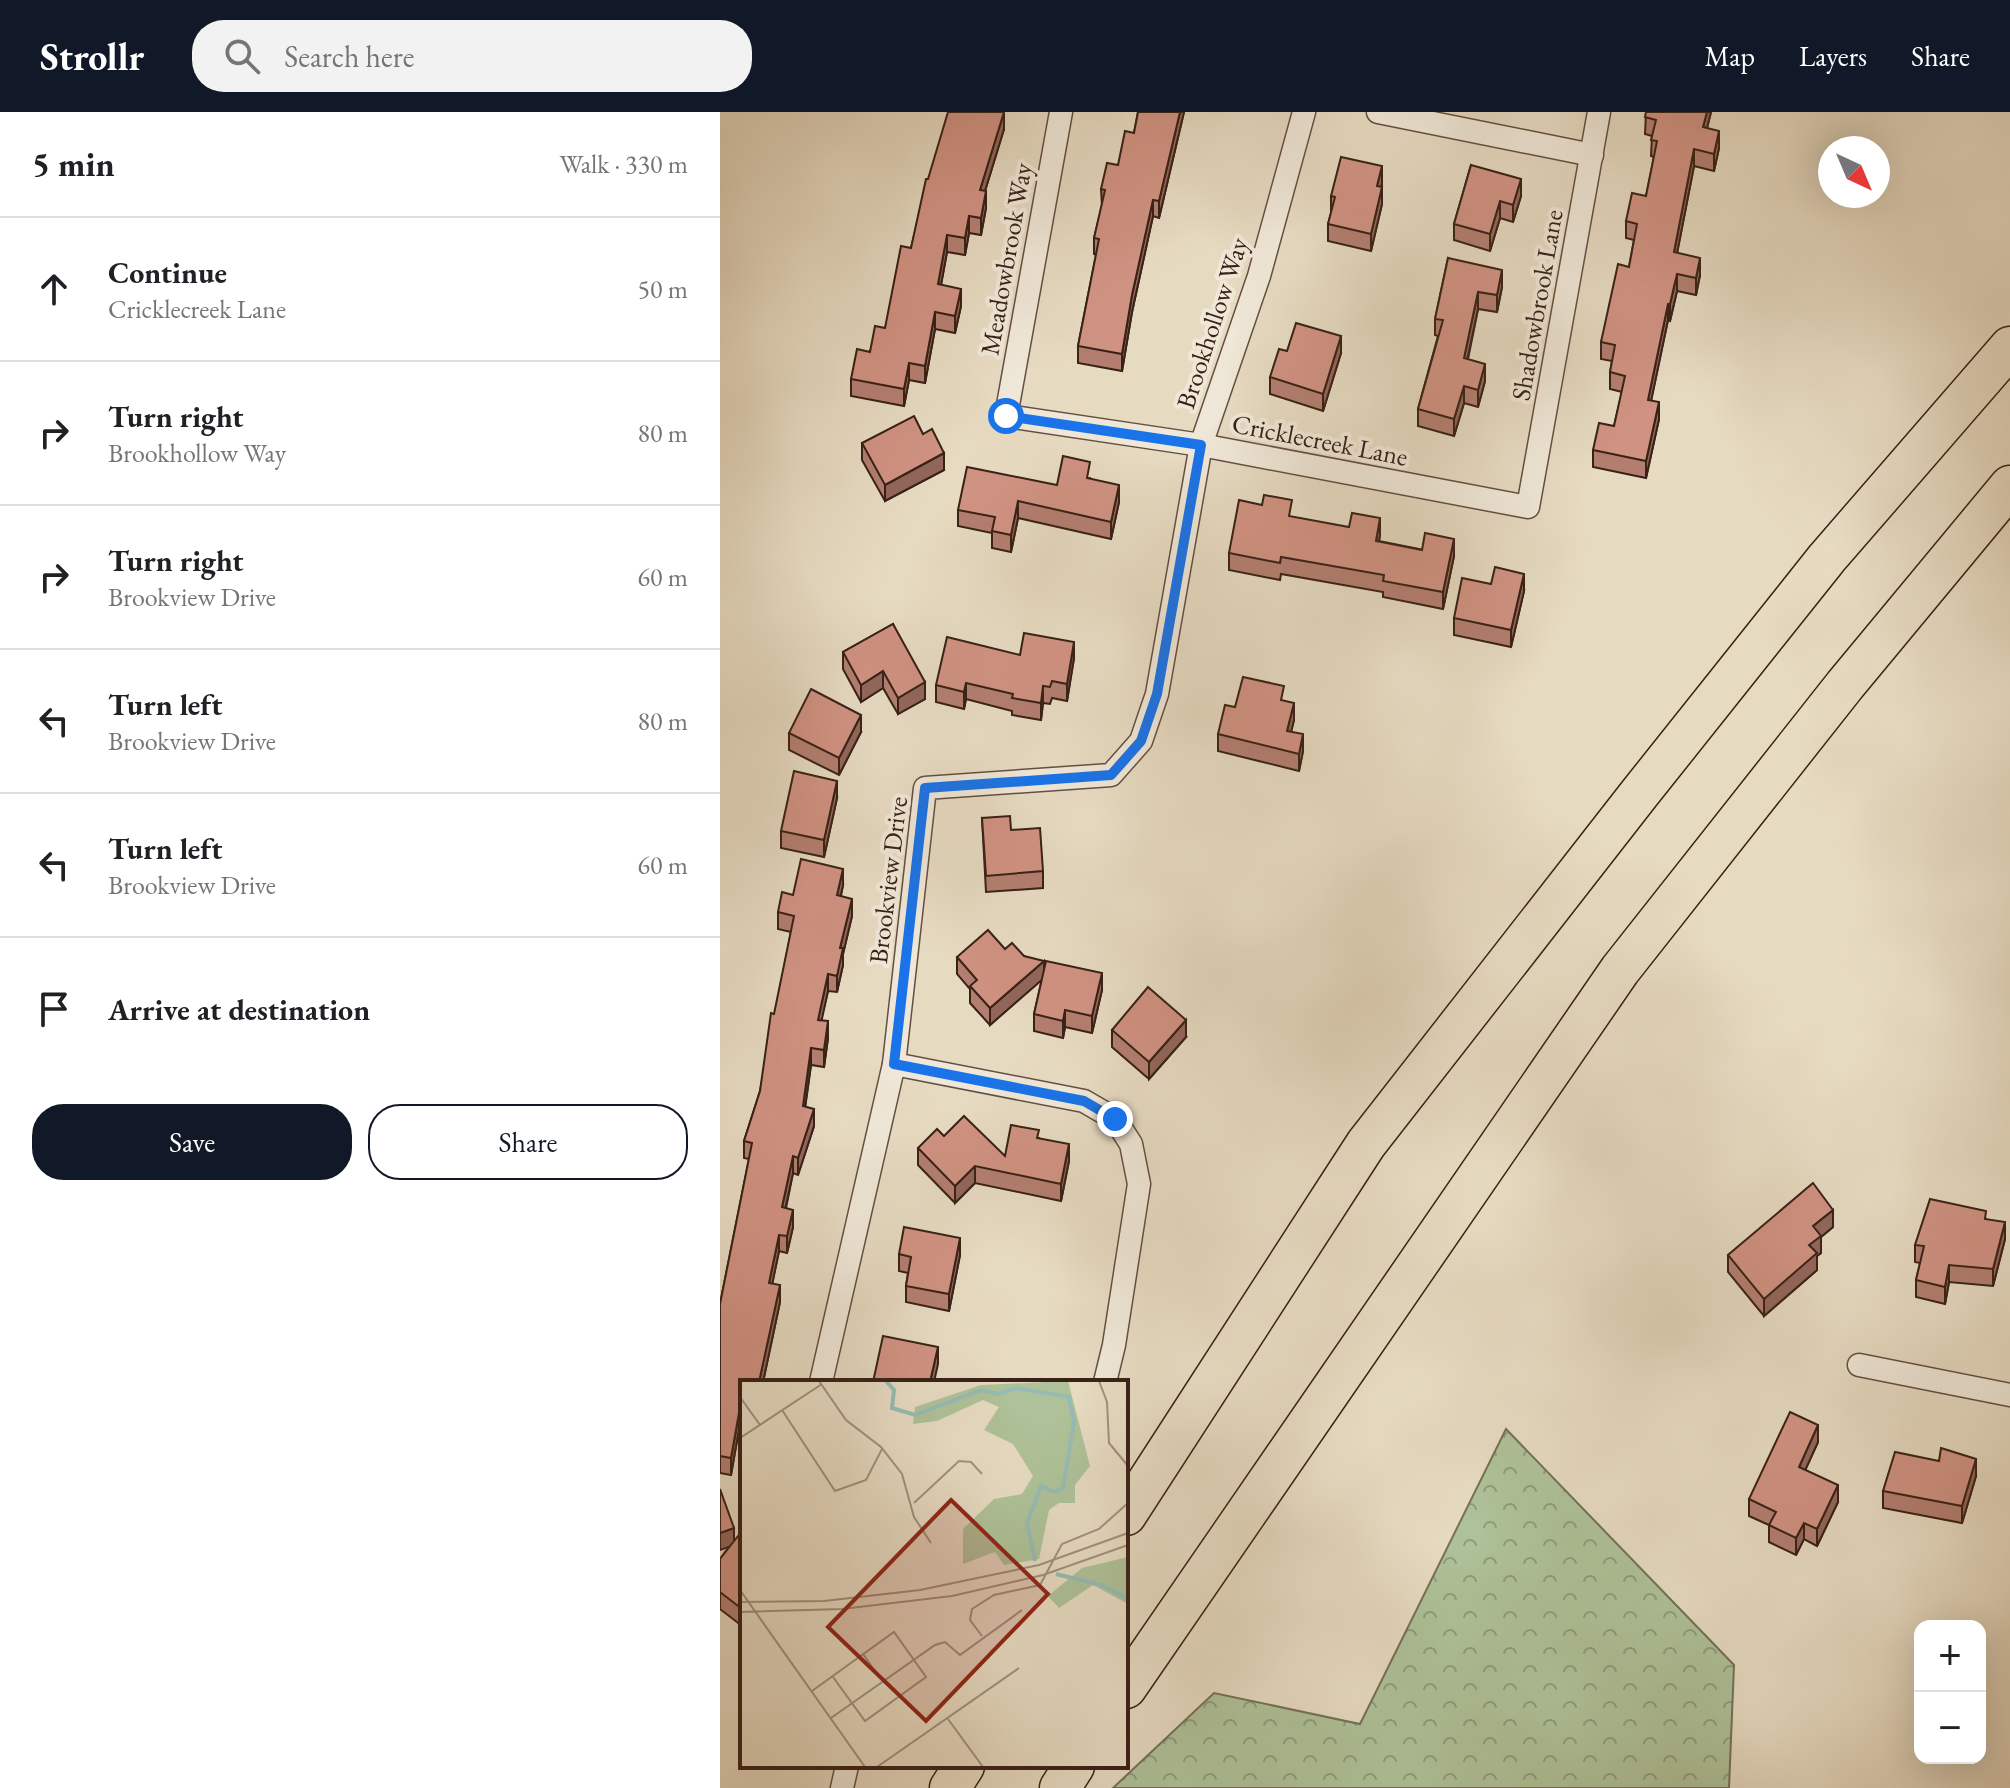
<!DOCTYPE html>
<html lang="en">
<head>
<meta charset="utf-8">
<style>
	:root { --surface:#fff; --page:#f2f2f2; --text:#202124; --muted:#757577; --line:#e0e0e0; --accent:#111827 }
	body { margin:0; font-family:"EB Garamond",serif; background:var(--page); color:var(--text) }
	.controls { position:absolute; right:24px; bottom:24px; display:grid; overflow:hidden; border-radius:16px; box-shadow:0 8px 32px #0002 }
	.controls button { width:72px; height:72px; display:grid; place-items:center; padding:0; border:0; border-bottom:2px solid var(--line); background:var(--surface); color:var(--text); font:40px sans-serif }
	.compass { position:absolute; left:1098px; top:24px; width:72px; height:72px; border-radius:50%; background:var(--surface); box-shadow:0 8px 32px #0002; rotate:136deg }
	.stop { position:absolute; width:24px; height:24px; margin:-18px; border:6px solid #1a73e8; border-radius:50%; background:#fff }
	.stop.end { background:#1a73e8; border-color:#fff; box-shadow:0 2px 8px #0008 }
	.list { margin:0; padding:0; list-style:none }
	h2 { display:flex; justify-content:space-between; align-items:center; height:104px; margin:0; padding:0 32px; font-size:34px }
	h2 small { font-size:26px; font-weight:400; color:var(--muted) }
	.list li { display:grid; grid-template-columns:52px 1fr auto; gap:24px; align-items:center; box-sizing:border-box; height:144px; padding:0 32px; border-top:2px solid var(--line) }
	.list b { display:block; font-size:30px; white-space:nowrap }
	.list p { margin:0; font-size:26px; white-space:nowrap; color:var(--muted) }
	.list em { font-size:26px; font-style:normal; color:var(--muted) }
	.actions { display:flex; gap:16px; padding:24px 32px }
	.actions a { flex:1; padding:18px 0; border:2px solid var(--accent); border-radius:32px; text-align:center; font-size:28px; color:var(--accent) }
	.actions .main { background:var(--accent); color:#fff }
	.icon { flex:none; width:44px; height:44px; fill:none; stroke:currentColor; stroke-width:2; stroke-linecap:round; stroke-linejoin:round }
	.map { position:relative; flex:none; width:1290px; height:1676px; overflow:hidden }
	header { display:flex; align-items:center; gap:48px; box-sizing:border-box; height:112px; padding:0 40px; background:var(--accent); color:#fff }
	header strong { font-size:38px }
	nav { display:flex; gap:44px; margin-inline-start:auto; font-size:28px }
	.search { width:560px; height:72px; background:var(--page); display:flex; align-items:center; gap:20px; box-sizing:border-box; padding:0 28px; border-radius:32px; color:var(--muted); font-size:30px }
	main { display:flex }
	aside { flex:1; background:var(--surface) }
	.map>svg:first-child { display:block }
	.forest { fill:url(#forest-crowns); stroke:#737157; stroke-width:2 }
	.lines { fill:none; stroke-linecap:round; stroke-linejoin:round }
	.minor-casing { stroke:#644f41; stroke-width:25 }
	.motorway-casing { stroke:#382116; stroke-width:43 }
	.minor { stroke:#efe7d7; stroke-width:22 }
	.motorway { stroke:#e6dac1; stroke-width:40 }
	.wall { fill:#b37e70; stroke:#382116; stroke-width:2 }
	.shaded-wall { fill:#92665b; stroke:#382116; stroke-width:2 }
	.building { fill:#d09282; stroke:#382116; stroke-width:2 }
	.route { stroke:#1a73e8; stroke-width:10 }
	.labels { text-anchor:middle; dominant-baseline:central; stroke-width:8; stroke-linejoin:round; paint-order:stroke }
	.street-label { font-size:26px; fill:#382116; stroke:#efe7d7 }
	.inset-river { fill:none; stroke:#96bbb3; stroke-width:4 }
	.inset-road { fill:none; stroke:#a0907d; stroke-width:2 }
	.view { fill:#8f2418; fill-opacity:0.15; stroke:#8f2418; stroke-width:4 }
	.inset-edge { fill:none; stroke:#382116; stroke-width:4 }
</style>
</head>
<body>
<header>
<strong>Strollr</strong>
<div class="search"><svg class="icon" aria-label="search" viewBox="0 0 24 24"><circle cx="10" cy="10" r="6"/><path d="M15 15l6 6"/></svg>Search here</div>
<nav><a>Map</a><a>Layers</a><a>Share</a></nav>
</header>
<main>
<aside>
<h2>5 min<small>Walk · 330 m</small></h2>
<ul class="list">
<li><svg class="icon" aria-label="ahead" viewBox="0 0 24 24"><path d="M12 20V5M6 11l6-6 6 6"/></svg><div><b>Continue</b><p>Cricklecreek Lane</p></div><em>50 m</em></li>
<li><svg class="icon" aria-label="right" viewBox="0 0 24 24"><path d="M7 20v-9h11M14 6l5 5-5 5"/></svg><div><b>Turn right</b><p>Brookhollow Way</p></div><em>80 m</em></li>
<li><svg class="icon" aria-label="right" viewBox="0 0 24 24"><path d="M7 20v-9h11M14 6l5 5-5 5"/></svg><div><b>Turn right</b><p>Brookview Drive</p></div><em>60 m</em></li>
<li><svg class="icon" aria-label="left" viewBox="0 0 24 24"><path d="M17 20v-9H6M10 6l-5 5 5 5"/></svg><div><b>Turn left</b><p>Brookview Drive</p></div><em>80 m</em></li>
<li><svg class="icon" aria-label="left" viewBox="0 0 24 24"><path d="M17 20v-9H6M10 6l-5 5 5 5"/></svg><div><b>Turn left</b><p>Brookview Drive</p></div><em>60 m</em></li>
<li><svg class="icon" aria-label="arrive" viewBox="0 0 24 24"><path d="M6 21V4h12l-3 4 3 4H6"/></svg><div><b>Arrive at destination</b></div></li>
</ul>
<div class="actions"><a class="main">Save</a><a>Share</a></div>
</aside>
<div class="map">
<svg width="1290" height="1676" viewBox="0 0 1290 1676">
	<defs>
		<pattern id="forest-crowns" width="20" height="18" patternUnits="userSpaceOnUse" patternTransform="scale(2)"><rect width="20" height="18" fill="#aec198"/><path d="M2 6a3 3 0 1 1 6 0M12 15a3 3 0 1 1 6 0" fill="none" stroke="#8f9c7b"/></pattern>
	</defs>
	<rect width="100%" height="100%" fill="#e6dac1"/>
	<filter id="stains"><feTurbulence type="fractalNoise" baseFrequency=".0025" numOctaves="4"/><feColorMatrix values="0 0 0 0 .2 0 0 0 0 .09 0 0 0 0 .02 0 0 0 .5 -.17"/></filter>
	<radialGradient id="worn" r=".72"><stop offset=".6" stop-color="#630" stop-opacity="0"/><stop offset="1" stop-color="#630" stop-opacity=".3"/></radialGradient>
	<polygon class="forest" points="786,1317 1014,1553 1009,1676 393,1676 494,1581 640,1612"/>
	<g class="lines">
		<defs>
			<g id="minor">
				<polyline points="341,0 286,304 481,333 808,395 879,0"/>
				<polyline points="658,0 872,43"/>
				<polyline points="174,952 364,989 395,1007 411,1032 419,1072 394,1233 385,1270"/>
				<polyline points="1139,1253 1290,1283"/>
				<polyline points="101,1270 174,952 205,676 391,663 421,629 437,582 481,333 539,164 584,0"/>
				<polyline points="122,1676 127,1654"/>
			</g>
			<g id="motorway">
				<polyline points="406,1403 646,1032 919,682 1107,446 1290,235"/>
				<polyline points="406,1576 900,858 1125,573 1290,374"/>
				<polyline points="230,1676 244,1654"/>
				<polyline points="340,1676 354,1654"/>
			</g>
		</defs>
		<use href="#minor" class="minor-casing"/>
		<use href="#motorway" class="motorway-casing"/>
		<use href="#minor" class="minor"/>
		<use href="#motorway" class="motorway"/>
	</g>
	<g class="wall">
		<polygon points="284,0 284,17 265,79 266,96 261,123 249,121 245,143 227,140 221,173 241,194 235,221 215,217 205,271 189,268 184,294 131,284 131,267 165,216 191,136 208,67"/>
		<polygon points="418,0 464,0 439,106 433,104 412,200 402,259 358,251 358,234 376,143 374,142 374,126 382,94 381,77 398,53 414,21"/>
		<polygon points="926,0 991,0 987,16 999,36 994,59 974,54 957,141 980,163 976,183 957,179 950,209 948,208 931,288 939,307 926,366 873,355 873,338 894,314 902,280 890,277 890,260 892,249 881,247 881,230 909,155 914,128 906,126 906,109 926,84 934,45 931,44 932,24 925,22"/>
		<polygon points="751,53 801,84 793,110 780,106 770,139 734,128 734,112"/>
		<polygon points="662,71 662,92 651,139 608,129 608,112 611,101 611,84"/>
		<polygon points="728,146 782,175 777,200 758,197 748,247 765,269 758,295 744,291 734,324 698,314 698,297 718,224 715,223 715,207"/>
		<polygon points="567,239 621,241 603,299 550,282 550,265"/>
		<polygon points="203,322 224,358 165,389 142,348 142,331"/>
		<polygon points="370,366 399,390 391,427 298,406 291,440 272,436 272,421 238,414 238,398 337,373"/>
		<polygon points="572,405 660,423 659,429 734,444 723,497 663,485 663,480 561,462 560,468 509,458 509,441"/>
		<polygon points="804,479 791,535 734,523 734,506"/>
		<polygon points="173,512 205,587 178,602 163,576 141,590 123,557 123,540"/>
		<polygon points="300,543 354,546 347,589 332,586 330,592 323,591 321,608 292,603 292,599 246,587 244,597 216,590 216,573"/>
		<polygon points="564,589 574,608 571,620 583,639 579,659 498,639 498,622 515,595"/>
		<polygon points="141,620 119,663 69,638 69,621"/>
		<polygon points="117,686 104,745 61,736 61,719"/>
		<polygon points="262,706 291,718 323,759 323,776 266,780"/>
		<polygon points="123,773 121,784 132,804 123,842 123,853 117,880 108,879 101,908 108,926 104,955 91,953 85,995 94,1014 78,1063 73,1061 66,1096 73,1115 67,1141 59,1139 52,1172 60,1190 43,1270 22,1270 22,1300 11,1363 0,1361 0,1192 29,1047 24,1046 24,1029 40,979 71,820 58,817 58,800"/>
		<polygon points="285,837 304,844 324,859 382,878 372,921 345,915 343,926 314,919 314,902 322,867 270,913 250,891 250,877 237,862 237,845"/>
		<polygon points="392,918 466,925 429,967 392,935"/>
		<polygon points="224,1024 285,1044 319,1026 349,1049 341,1089 255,1071 235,1091 198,1053 198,1036"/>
		<polygon points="1266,1107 1285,1127 1273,1174 1229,1170 1225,1192 1196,1185 1196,1168 1200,1151 1195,1150 1195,1133"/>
		<polygon points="1113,1115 1101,1125 1101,1141 1097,1144 1097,1158 1044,1204 1008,1160 1008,1143"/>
		<polygon points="179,1142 240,1143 229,1199 186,1190 186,1174 188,1161 179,1159"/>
		<polygon points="1098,1330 1085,1358 1118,1390 1097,1434 1084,1427 1076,1443 1049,1430 1049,1413 1029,1404 1029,1387"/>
		<polygon points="1256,1364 1242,1411 1163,1396 1163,1379"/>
		<polygon points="14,1428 22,1436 22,1514 0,1497 0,1447"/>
	</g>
	<g class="shaded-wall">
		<polygon points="284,0 284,17 260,95 260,78"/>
		<polygon points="460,0 464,0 439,106 439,89"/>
		<polygon points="987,0 991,0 983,32 983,15"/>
		<polygon points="999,19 999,36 994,59 994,42"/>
		<polygon points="974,37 974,54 954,157 954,140"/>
		<polygon points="662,54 662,71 657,91 657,74"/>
		<polygon points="801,67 801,84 793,110 793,93"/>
		<polygon points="662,75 662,92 651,139 651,122"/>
		<polygon points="266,79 266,96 261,123 261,106"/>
		<polygon points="433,88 433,104 412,200 402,259 402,242 412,183"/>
		<polygon points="780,89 780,106 770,139 770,122"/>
		<polygon points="249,104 249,121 245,143 245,126"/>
		<polygon points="227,123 227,140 218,189 218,172"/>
		<polygon points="980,146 980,163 976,183 976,166"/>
		<polygon points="782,158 782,175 777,200 777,183"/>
		<polygon points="957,162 957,179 950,209 950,192"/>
		<polygon points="241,177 241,194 235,221 235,204"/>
		<polygon points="758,180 758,197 744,263 744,246"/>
		<polygon points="948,192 948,208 928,304 928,288"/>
		<polygon points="215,200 215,217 205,271 205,254"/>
		<polygon points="621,224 621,241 603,299 603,282"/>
		<polygon points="189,251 189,268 184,294 184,277"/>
		<polygon points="765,252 765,269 758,295 758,278"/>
		<polygon points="744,274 744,291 734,324 734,307"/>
		<polygon points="939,290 939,307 926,366 926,349"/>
		<polygon points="224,341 224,358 165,389 165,373"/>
		<polygon points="399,373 399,390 391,427 391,410"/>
		<polygon points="298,389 298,406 291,440 291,423"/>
		<polygon points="660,406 660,423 656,445 656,429"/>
		<polygon points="734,427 734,444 723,497 723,480"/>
		<polygon points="804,462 804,479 791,535 791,518"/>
		<polygon points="354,530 354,546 347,589 347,572"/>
		<polygon points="163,559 163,576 141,590 141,573"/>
		<polygon points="205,570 205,587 178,602 178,586"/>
		<polygon points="246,571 246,587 244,597 244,580"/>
		<polygon points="323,574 323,591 321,608 321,591"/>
		<polygon points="574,591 574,608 567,636 567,619"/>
		<polygon points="141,603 141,620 119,663 119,646"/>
		<polygon points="583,622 583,639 579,659 579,642"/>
		<polygon points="117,669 117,686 104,745 104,728"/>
		<polygon points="123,757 123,773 117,800 117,783"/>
		<polygon points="132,787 132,804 123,842 123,853 117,880 117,864 120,836"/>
		<polygon points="324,849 324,866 270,913 270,896"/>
		<polygon points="382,861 382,878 372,921 372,904"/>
		<polygon points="108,862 108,879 98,925 98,908"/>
		<polygon points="345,898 345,915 343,926 343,909"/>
		<polygon points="466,908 466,925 429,967 429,950"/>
		<polygon points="108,909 108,926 104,955 104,938"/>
		<polygon points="91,936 91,953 83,1011 83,994"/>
		<polygon points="94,997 94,1014 78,1063 78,1046"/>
		<polygon points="349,1032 349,1049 341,1089 341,1072"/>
		<polygon points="73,1044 73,1061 62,1112 62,1095"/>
		<polygon points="255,1054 255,1071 235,1091 235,1074"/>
		<polygon points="73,1098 73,1115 67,1141 67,1124"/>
		<polygon points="1113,1098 1113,1115 1101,1125 1101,1141 1097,1144 1097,1158 1044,1204 1044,1187 1093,1114"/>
		<polygon points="1285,1110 1285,1127 1273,1174 1273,1157"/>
		<polygon points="59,1123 59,1139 49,1188 49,1171"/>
		<polygon points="240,1126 240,1143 229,1199 229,1182"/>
		<polygon points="1229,1153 1229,1170 1225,1192 1225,1175"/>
		<polygon points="60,1173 60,1190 43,1270 39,1270"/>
		<polygon points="218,1235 218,1252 214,1270 210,1270"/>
		<polygon points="22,1284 22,1300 11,1363 11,1346"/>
		<polygon points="1098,1313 1098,1330 1079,1372 1079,1355"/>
		<polygon points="1256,1347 1256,1364 1242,1411 1242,1394"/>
		<polygon points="1118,1373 1118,1390 1097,1434 1097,1417"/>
		<polygon points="1084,1411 1084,1427 1076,1443 1076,1426"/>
		<polygon points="14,1416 14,1433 0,1438 0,1421"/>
	</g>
	<g class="building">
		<polygon points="228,0 284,0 260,78 266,79 261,106 249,104 245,126 227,123 218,172 241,177 235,204 215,200 205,254 189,251 184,277 131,267 137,237 150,240 155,214 165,216 181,134 191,136 206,67 208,67"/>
		<polygon points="418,0 460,0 439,89 433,88 412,183 402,242 358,234 379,127 374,126 385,78 381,77 387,51 398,53 405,19 414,21"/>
		<polygon points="926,0 987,0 983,15 999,19 994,42 974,37 954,140 980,146 976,166 957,162 950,192 948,192 928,288 939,290 926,349 873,338 879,311 894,314 905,264 890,260 895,233 881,230 898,152 909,155 917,112 906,109 912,81 926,84 937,29 931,28 936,8 925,5"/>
		<polygon points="621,45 662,54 657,74 662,75 651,122 608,112 615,85 611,84"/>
		<polygon points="751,53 801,67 793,93 780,89 770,122 734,112"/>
		<polygon points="728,146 782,158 777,183 758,180 744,246 765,252 758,278 744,274 734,307 698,297 723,208 715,207"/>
		<polygon points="576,211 621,224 603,282 550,265 559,237 567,239"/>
		<polygon points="194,304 203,322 212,317 224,341 165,373 142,331"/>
		<polygon points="343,344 370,350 367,366 399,373 391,410 298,389 291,423 272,419 275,405 238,398 247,355 337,373"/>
		<polygon points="544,383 572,388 569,404 629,415 632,401 660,406 656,429 702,438 705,421 734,427 723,480 663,469 664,463 561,445 560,451 509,441 519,388 542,393"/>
		<polygon points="775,455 804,462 791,518 734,506 742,466 771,472"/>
		<polygon points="173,512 205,570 178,586 163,559 141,573 123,540"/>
		<polygon points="304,521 354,530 347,572 332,569 330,575 323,574 321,591 292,586 293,582 246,571 244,580 216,573 227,525 300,543"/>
		<polygon points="523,565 564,574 561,588 574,591 567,619 583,622 579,642 498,622 505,593 515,595"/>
		<polygon points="91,577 141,603 119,646 69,621"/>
		<polygon points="74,659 117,669 104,728 61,719"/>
		<polygon points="290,704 291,718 320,716 323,759 266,764 262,706"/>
		<polygon points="81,747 123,757 117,783 132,787 120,836 123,836 117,864 108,862 98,908 108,909 104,938 91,936 83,994 94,997 78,1046 73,1044 62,1095 73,1098 67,1124 59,1123 49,1171 60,1173 39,1270 22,1270 22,1284 11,1346 0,1344 0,1192 32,1031 24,1029 40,979 51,901 54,902 74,804 58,800 62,780 73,783"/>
		<polygon points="268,818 285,837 292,831 304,844 324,849 270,896 250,874 257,868 237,845"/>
		<polygon points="326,849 382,861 372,904 345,898 343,909 314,902"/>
		<polygon points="428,875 466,908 429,950 392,918"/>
		<polygon points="244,1004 285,1044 291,1013 319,1018 317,1026 349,1032 341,1072 255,1054 235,1074 198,1036 217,1017 224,1024"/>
		<polygon points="1093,1071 1113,1098 1093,1114 1101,1124 1089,1133 1097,1141 1044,1187 1008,1143"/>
		<polygon points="1210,1087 1266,1099 1265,1107 1285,1110 1273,1157 1229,1153 1225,1175 1196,1168 1204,1134 1195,1133"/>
		<polygon points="184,1115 240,1126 229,1182 186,1174 191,1145 179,1142"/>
		<polygon points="163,1224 218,1235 210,1270 153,1270"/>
		<polygon points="1070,1300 1098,1313 1079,1355 1118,1373 1097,1417 1084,1411 1076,1426 1049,1413 1056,1400 1029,1387"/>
		<polygon points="1221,1336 1256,1347 1242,1394 1163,1379 1175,1340 1219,1349"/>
		<polygon points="0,1377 14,1416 0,1421"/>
		<polygon points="18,1424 22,1436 22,1497 0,1480 0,1447"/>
	</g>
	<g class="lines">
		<polyline class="route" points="286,304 481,333 437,582 421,629 391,663 205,676 174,952 364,989 395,1007"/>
	</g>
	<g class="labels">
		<g class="street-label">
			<text transform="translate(286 147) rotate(-80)">Meadowbrook Way</text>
			<text transform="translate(817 193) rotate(-80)">Shadowbrook Lane</text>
			<text transform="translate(492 211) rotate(-72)">Brookhollow Way</text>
			<text transform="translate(600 328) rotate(11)">Cricklecreek Lane</text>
			<text transform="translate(168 768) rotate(-83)">Brookview Drive</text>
		</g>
	</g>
	<g transform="translate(20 1268)">
		<rect width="388" height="388" fill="#e6dac1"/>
		<path d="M328,1l22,85 -15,19v18h-16l-10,7 -10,49 -35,6 -9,-13 -32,12v-35l31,-30 28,-5 11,-18 -20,-32 -29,-14 15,-23 -16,-7 -46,21 -24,3 2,-17 66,-22zM388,177v47l-35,-19 -34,23 -11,-12 34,-28z" fill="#aec198"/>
		<path class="inset-river" d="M146,1l8,9 -2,18 23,7 66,-25 17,4 19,-6 52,9 5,25 -11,66 -9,4 -13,-6 -14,37 8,38M316,194l45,11 27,14"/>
		<path class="inset-road" d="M79,1l27,39 35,27 21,27 12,43 17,26M359,1l8,21 2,41 19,23M0,17l20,28M42,30l53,81 31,-11 16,-31M0,58l82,-54M174,123l45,-42 12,1 11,12M0,210l125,177M0,222l84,-1 96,-11 119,-25 89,-32M0,232l102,-3 110,-13 91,-21 85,-30M242,256l-12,-16 2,-11 22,-14 46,-10 22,-41 37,-15 29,-26M123,274l17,24M72,311l82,-59 32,45 -61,44 -32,-44M91,338l104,-73 10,-3 15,13 62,-45M208,339l35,48M137,387l142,-99"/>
		<path class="view" d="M211,120l97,94 -122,127 -98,-94z"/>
		<rect width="388" height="388" class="inset-edge"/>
	</g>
	<rect width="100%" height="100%" filter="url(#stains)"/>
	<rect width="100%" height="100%" fill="url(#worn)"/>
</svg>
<div class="controls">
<button>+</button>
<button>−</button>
</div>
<svg class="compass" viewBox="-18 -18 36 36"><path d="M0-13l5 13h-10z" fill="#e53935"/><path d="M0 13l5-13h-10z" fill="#757577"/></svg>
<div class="stop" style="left:286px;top:304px"></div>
<div class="stop end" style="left:395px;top:1007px"></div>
</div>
</main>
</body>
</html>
